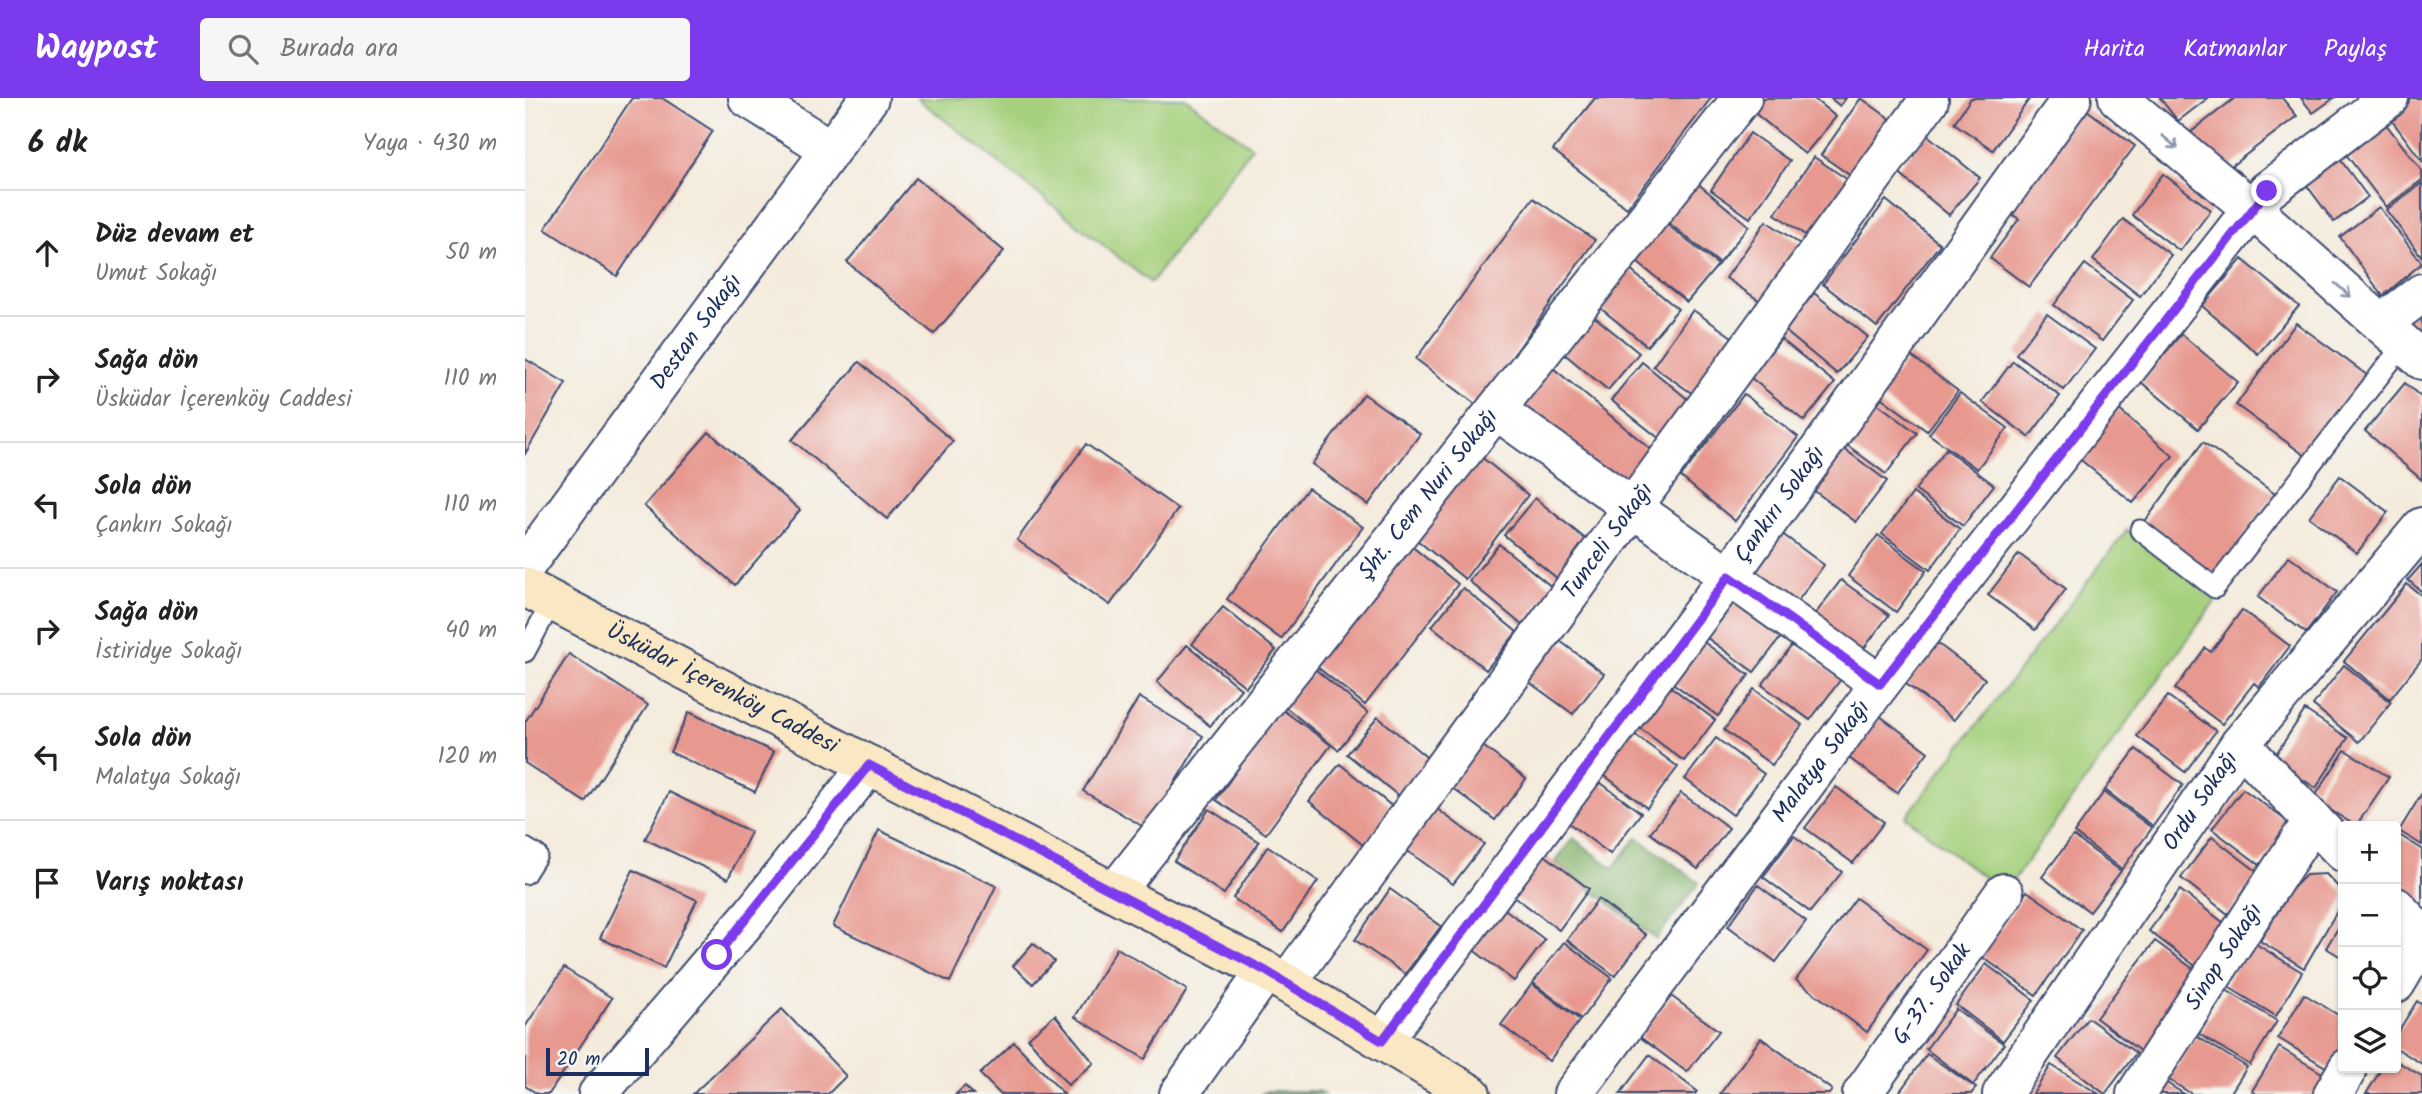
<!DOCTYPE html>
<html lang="tr">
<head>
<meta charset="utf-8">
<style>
	:root { --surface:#fff; --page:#f6f6f6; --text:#222; --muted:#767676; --line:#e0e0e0; --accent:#7c3aed }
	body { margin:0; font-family:Kalam,sans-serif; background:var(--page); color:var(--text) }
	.controls { position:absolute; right:21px; bottom:21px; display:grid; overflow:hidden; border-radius:7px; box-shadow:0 2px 5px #0004 }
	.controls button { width:63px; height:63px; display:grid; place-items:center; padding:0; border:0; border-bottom:2px solid var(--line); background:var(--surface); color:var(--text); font:35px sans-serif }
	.scale { position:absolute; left:21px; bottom:18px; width:103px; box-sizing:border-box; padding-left:7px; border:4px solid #1b2f5e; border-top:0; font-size:19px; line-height:24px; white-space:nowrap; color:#1b2f5e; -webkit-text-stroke:5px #f6f6f2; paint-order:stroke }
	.stop { position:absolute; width:21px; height:21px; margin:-16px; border:5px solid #7c3aed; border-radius:50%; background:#fff }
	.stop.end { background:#7c3aed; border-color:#fff; box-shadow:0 2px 7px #0008 }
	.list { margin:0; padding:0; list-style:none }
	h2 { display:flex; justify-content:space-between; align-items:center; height:91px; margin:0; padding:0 28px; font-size:30px }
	h2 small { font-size:23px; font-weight:400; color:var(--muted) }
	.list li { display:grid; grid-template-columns:46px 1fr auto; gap:21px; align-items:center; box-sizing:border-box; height:126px; padding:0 28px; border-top:2px solid var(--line) }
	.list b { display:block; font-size:26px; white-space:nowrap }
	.list p { margin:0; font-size:23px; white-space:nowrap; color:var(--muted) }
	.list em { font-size:23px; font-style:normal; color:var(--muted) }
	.icon { flex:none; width:38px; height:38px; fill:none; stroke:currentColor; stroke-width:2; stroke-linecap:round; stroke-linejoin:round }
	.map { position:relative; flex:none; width:1897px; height:996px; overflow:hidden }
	header { display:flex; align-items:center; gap:42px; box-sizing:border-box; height:98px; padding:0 35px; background:var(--accent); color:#fff }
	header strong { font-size:33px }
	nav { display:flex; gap:38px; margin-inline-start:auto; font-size:24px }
	.search { width:490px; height:63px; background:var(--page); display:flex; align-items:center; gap:18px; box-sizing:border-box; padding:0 24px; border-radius:7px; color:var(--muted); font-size:26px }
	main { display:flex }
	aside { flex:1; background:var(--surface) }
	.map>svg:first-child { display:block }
	.green { fill:#a6d07d; stroke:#60806e; stroke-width:2 }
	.forest { fill:#84b26c; stroke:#507065; stroke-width:2 }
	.building { fill:#e79990 }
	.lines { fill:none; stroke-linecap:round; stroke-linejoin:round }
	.lane-casing { stroke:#3c4b71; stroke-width:23 }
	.street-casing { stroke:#3c4b71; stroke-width:42 }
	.secondary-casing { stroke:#3c4b71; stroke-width:42 }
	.lane { stroke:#fff; stroke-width:19 }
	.street { stroke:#fff; stroke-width:38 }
	.secondary { stroke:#fae7c3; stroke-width:38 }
	.oneway { stroke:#8d97ae }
	.route { stroke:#7c3aed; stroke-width:9 }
	.labels { text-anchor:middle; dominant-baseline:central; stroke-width:5; stroke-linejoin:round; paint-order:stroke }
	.street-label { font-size:23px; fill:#1b2f5e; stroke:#f6f6f2 }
</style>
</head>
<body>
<header>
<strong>Waypost</strong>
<div class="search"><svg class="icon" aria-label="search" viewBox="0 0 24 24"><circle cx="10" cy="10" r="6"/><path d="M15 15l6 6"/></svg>Burada ara</div>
<nav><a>Harita</a><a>Katmanlar</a><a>Paylaş</a></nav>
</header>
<main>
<aside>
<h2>6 dk<small>Yaya · 430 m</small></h2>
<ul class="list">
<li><svg class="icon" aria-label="ahead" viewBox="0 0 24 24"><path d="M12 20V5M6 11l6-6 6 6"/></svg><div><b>Düz devam et</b><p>Umut Sokağı</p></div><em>50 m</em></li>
<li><svg class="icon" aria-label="right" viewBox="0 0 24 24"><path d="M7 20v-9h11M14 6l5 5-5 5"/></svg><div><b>Sağa dön</b><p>Üsküdar İçerenköy Caddesi</p></div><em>110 m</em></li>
<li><svg class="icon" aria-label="left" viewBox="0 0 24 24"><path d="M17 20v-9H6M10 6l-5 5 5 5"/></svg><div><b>Sola dön</b><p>Çankırı Sokağı</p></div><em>110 m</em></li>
<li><svg class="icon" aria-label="right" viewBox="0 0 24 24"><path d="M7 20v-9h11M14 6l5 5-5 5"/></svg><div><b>Sağa dön</b><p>İstiridye Sokağı</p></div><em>40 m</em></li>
<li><svg class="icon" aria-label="left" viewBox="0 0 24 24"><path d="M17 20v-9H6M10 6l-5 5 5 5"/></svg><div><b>Sola dön</b><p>Malatya Sokağı</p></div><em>120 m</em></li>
<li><svg class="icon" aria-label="arrive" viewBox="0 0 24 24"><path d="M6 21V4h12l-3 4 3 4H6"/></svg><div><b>Varış noktası</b></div></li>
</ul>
</aside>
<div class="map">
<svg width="1897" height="996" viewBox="0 0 1897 996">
	<rect width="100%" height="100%" fill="#f6f6f2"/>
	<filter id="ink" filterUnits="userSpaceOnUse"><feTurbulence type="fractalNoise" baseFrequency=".0143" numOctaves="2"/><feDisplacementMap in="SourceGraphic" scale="14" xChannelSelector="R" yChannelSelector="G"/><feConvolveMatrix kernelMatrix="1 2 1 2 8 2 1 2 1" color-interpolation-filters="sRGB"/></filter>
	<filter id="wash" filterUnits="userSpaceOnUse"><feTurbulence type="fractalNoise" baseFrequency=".00686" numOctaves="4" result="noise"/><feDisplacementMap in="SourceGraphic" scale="28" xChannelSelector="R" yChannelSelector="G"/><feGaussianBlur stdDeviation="1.57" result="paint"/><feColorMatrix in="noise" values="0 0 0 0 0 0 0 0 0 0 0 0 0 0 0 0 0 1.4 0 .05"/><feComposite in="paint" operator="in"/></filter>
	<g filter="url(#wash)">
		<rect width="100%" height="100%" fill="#f4ebdc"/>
		<g class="green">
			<polygon points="392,0 660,0 727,49 626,185"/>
			<polygon points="1602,432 1691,502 1479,795 1381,719"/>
		</g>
		<g class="forest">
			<polygon points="1112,739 1174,785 1131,841 1030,764 1048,740 1088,770"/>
			<polygon points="743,993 793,993 798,996 736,996"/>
		</g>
		<g id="blocks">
			<g class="building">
				<polygon points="107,0 137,0 188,33 92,178 20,131"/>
				<polygon points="1070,0 1186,0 1102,110 1028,52"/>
				<polygon points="1236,0 1288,0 1311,19 1280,56 1226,12"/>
				<polygon points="1305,0 1321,0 1315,8"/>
				<polygon points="1336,0 1375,28 1336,85 1296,57"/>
				<polygon points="1446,0 1505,0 1468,52 1429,25"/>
				<polygon points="1635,0 1683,0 1653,23"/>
				<polygon points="1710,0 1757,0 1772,18 1693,78 1661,38"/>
				<polygon points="1776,0 1809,0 1788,15"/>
				<polygon points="1885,0 1897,0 1897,63 1862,16"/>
				<polygon points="1558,9 1610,48 1504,189 1465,160 1494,121 1481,112"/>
				<polygon points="1857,21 1897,73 1897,82 1861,109 1817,51"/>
				<polygon points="1225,35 1265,63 1225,120 1186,92"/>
				<polygon points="1401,36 1455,80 1424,117 1371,73"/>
				<polygon points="1808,52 1843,99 1809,124 1774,77"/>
				<polygon points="1289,59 1329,86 1289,143 1250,116"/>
				<polygon points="1638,76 1686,112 1655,153 1607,117"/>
				<polygon points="391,80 479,153 409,236 322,164"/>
				<polygon points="1171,84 1224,128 1194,165 1140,122"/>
				<polygon points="1897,85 1897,159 1861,112"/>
				<polygon points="1008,100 1070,142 953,308 891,261"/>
				<polygon points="1361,102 1415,146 1352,229 1298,186"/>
				<polygon points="1854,109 1897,165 1858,198 1815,139"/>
				<polygon points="1598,121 1646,157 1615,198 1568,162"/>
				<polygon points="1241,123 1281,150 1241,207 1201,180"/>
				<polygon points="1139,124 1193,167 1162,204 1108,161"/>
				<polygon points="1717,161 1774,208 1733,256 1677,208"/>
				<polygon points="1560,166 1608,202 1577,243 1529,207"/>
				<polygon points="1099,167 1153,211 1122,248 1068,204"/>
				<polygon points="1289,195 1343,239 1312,276 1259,232"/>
				<polygon points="1897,205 1897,238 1881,218"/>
				<polygon points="1060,211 1114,255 1083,292 1030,248"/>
				<polygon points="1168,212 1207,239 1168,296 1128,268"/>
				<polygon points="1522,216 1570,251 1539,292 1491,256"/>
				<polygon points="1771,225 1842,277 1782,359 1711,307"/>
				<polygon points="1656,236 1713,284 1673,331 1616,284"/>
				<polygon points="1256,241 1310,285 1279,323 1225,279"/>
				<polygon points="1385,257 1433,293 1402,333 1354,298"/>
				<polygon points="0,261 41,285 0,356"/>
				<polygon points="1488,263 1535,298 1504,339 1457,304"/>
				<polygon points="334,264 428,343 362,421 267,342"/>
				<polygon points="1117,264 1171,308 1140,345 1086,302"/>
				<polygon points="1022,265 1128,353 1098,391 992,302"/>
				<polygon points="1880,285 1897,300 1897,382 1840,333"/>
				<polygon points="1435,295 1483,330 1452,371 1404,336"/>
				<polygon points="839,296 895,336 843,407 787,366"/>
				<polygon points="1219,296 1273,339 1210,423 1156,379"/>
				<polygon points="1345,300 1392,335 1361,376 1314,341"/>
				<polygon points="1592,310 1648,358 1608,405 1551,358"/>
				<polygon points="184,334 275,412 210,487 119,408"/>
				<polygon points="1678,344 1750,396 1690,478 1618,426"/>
				<polygon points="561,346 653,411 585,507 492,442"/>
				<polygon points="1314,347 1362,383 1331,424 1283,388"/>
				<polygon points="1421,351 1469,387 1438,428 1390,392"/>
				<polygon points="949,353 1003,397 940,481 886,437"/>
				<polygon points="1815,378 1863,414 1832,455 1784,419"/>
				<polygon points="783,390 838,429 756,541 702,501"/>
				<polygon points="1388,395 1435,431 1405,472 1357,436"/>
				<polygon points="1010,400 1064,444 1033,481 979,437"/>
				<polygon points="1252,432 1299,467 1269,508 1221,473"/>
				<polygon points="1353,437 1401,473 1371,514 1323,478"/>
				<polygon points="879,442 933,486 840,607 786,564"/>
				<polygon points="974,446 1028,490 997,527 944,483"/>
				<polygon points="1494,456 1541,491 1510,532 1463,497"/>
				<polygon points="1764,458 1812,494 1781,535 1733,499"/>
				<polygon points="1897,466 1897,494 1883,482"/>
				<polygon points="1316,482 1364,517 1333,558 1285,523"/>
				<polygon points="1882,486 1897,498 1897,561 1865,601 1819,563"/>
				<polygon points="938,490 992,534 961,572 907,528"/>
				<polygon points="1213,498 1260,534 1229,574 1181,539"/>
				<polygon points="698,509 751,552 721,589 667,546"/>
				<polygon points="1717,512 1765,548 1734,589 1729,585 1697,626 1650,591 1680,550 1686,554"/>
				<polygon points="1031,540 1079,576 1048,616 1000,581"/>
				<polygon points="1176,542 1224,577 1193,618 1145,583"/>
				<polygon points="1412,545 1460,581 1429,622 1381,586"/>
				<polygon points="1268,546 1316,581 1285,622 1237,587"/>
				<polygon points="662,547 716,591 685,628 632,584"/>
				<polygon points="44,556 123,607 60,704 0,665 0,624"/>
				<polygon points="1819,567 1866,604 1834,644 1788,607"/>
				<polygon points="790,571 843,615 813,652 759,608"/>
				<polygon points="1142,586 1190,622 1159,663 1111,627"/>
				<polygon points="1229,591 1277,627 1247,667 1199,632"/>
				<polygon points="1643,598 1691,633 1660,674 1612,638"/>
				<polygon points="614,599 678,638 622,731 558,693"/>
				<polygon points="755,610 806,647 741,736 691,702"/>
				<polygon points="1780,612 1823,640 1791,690 1747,662"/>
				<polygon points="164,614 249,654 230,694 145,654"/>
				<polygon points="1355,618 1403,654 1372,695 1324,660"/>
				<polygon points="853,619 906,663 876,700 822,656"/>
				<polygon points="1105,633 1153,669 1122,710 1075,674"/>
				<polygon points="1191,640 1239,676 1208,717 1160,681"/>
				<polygon points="954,645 1001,681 970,722 922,686"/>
				<polygon points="1611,651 1658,687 1628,728 1580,692"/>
				<polygon points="1820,652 1864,679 1831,728 1788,701"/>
				<polygon points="815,666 869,710 838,747 784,703"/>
				<polygon points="1068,679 1116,715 1085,756 1037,720"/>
				<polygon points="1311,689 1359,724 1328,765 1280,730"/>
				<polygon points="1718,691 1766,726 1735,767 1687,731"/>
				<polygon points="144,694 226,734 203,781 120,741"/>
				<polygon points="1579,694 1627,730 1597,771 1549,735"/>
				<polygon points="1156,695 1204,730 1173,771 1125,735"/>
				<polygon points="1897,695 1897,747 1874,733"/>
				<polygon points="911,710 959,746 928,786 880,751"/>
				<polygon points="684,711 734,744 699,796 649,763"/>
				<polygon points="354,732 471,788 425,884 308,828"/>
				<polygon points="1874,737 1897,751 1897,811 1871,795 1871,742"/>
				<polygon points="1269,738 1317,774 1285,814 1238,779"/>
				<polygon points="1548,738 1596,773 1565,814 1517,779"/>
				<polygon points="1687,739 1734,775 1703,816 1656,780"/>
				<polygon points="743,748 793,783 758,834 708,800"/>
				<polygon points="1017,755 1064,791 1034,832 986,796"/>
				<polygon points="108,772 172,802 139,870 75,840"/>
				<polygon points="1801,776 1818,794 1818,803 1779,870 1735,843 1766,792 1781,777"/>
				<polygon points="1233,787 1281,823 1251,864 1203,828"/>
				<polygon points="865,791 916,828 880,876 830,842"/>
				<polygon points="1655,792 1703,828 1672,869 1624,833"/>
				<polygon points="1502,793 1557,832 1511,897 1456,858"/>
				<polygon points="1331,800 1402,852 1342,934 1271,882"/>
				<polygon points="1073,801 1121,837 1090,878 1042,842"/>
				<polygon points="973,806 1020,842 989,883 942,847"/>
				<polygon points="1818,822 1818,860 1801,850"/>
				<polygon points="1630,843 1678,878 1619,956 1571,920"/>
				<polygon points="1726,843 1777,874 1751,918 1700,887"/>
				<polygon points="1039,844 1087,880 1056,921 1008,885"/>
				<polygon points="508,845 529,863 508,886 488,868"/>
				<polygon points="592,850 662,892 620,961 550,919"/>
				<polygon points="1461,866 1509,902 1478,943 1431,907"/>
				<polygon points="39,870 87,900 24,996 13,996 0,988 0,929"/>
				<polygon points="1007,886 1055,922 1024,963 976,927"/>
				<polygon points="1701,892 1752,923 1725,967 1674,936"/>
				<polygon points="1779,896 1818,920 1818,947 1804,971 1753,940"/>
				<polygon points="1146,898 1194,933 1162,974 1115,939"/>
				<polygon points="1892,903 1897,907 1897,966 1871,950 1871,937"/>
				<polygon points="257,911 321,978 303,996 168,996"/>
				<polygon points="1431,911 1479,946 1448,987 1401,951"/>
				<polygon points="530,917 569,965 543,987 503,940"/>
				<polygon points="1563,920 1611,955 1580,996 1532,960"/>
				<polygon points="1671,938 1722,969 1705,996 1667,996 1644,982"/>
				<polygon points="1236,940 1307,992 1304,996 1195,996"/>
				<polygon points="489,944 539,996 475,996 455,976"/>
				<polygon points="1754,949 1805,980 1795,996 1732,996 1727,993"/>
				<polygon points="1402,956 1451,990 1446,996 1373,996"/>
				<polygon points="1124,957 1172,993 1170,996 1095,996"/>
				<polygon points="1871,963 1897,978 1897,996 1841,996 1857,970 1871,970"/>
				<polygon points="1526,967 1574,996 1508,996"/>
				<polygon points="1637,982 1659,996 1629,996"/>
				<polygon points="440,988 448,996 431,996"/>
			</g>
		</g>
	</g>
	<g filter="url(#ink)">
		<use href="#blocks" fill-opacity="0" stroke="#3c4b71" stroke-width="2"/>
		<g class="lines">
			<defs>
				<g id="lane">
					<polyline points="1615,432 1690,490 1879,246"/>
					<polyline points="0,554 27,503"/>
					<polyline points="0,750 12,757 0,776"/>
				</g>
				<g id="street">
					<polyline points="223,0 305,51"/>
					<polyline points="1593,0 1727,111 1897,262"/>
					<polyline points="1857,225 1897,195"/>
					<polyline points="971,312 1355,586"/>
					<path id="s1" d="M0,468l344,-468"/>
					<polyline points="1715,646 1818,754"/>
					<path id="s2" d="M590,794l627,-794"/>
					<polyline points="1871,809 1897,837"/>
					<path id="s3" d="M762,885l642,-883"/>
					<polyline points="1871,885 1897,841"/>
					<path id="s4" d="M857,943l347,-465 343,-478"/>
					<polyline points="73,996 228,815 344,667"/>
					<polyline points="654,996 741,873"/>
					<path id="s5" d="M1048,996l307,-410 372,-475 15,-18 122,-93"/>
					<path id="s6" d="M1337,996l142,-201"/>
					<path id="s7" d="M1477,996l238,-350 182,-217"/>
					<path id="s8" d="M1611,996l177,-274"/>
					<polyline points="1808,996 1823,970"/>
				</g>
				<g id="secondary">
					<path id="s9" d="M0,489l741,384 205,123"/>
				</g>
			</defs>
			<use href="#lane" class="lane-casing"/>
			<use href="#street" class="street-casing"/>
			<use href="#secondary" class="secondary-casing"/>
			<use href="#lane" class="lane"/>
			<use href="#street" class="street"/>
			<use href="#secondary" class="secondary"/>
		</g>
		<defs><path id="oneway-shaft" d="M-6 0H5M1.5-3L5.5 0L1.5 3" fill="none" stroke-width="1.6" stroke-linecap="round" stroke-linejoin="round" transform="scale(1.75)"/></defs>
		<g class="oneway">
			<use href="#oneway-shaft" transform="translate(1645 44) rotate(40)"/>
			<use href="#oneway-shaft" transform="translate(1818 192) rotate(41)"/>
		</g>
	</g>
	<g class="lines" filter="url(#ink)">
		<polyline class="route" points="192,857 344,667 741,873 857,943 1204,478 1355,586 1742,93"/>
	</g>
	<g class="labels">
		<g class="street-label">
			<text stroke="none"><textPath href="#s1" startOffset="290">Destan Sokağı</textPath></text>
			<text stroke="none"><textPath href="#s2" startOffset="506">Şht. Cem Nuri Sokağı</textPath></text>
			<text stroke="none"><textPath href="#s4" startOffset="668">Çankırı Sokağı</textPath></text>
			<text stroke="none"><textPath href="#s3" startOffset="546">Tunceli Sokağı</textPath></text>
			<text stroke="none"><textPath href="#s9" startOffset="222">Üsküdar İçerenköy Caddesi</textPath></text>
			<text stroke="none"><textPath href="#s5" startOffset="415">Malatya Sokağı</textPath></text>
			<text stroke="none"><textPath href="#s7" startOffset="354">Ordu Sokağı</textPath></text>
			<text stroke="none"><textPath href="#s8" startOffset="163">Sinop Sokağı</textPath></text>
			<text stroke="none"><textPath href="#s6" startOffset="122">G-37. Sokak</textPath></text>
		</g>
	</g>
</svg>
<div class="controls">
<button>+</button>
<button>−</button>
<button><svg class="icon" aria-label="locate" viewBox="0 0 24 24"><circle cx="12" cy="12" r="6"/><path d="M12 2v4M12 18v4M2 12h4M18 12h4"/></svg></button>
<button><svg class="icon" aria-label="layers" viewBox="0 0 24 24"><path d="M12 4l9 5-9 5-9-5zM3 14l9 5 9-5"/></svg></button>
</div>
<div class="scale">20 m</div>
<div class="stop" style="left:192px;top:857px"></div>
<div class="stop end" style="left:1742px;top:93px"></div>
</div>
</main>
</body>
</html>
